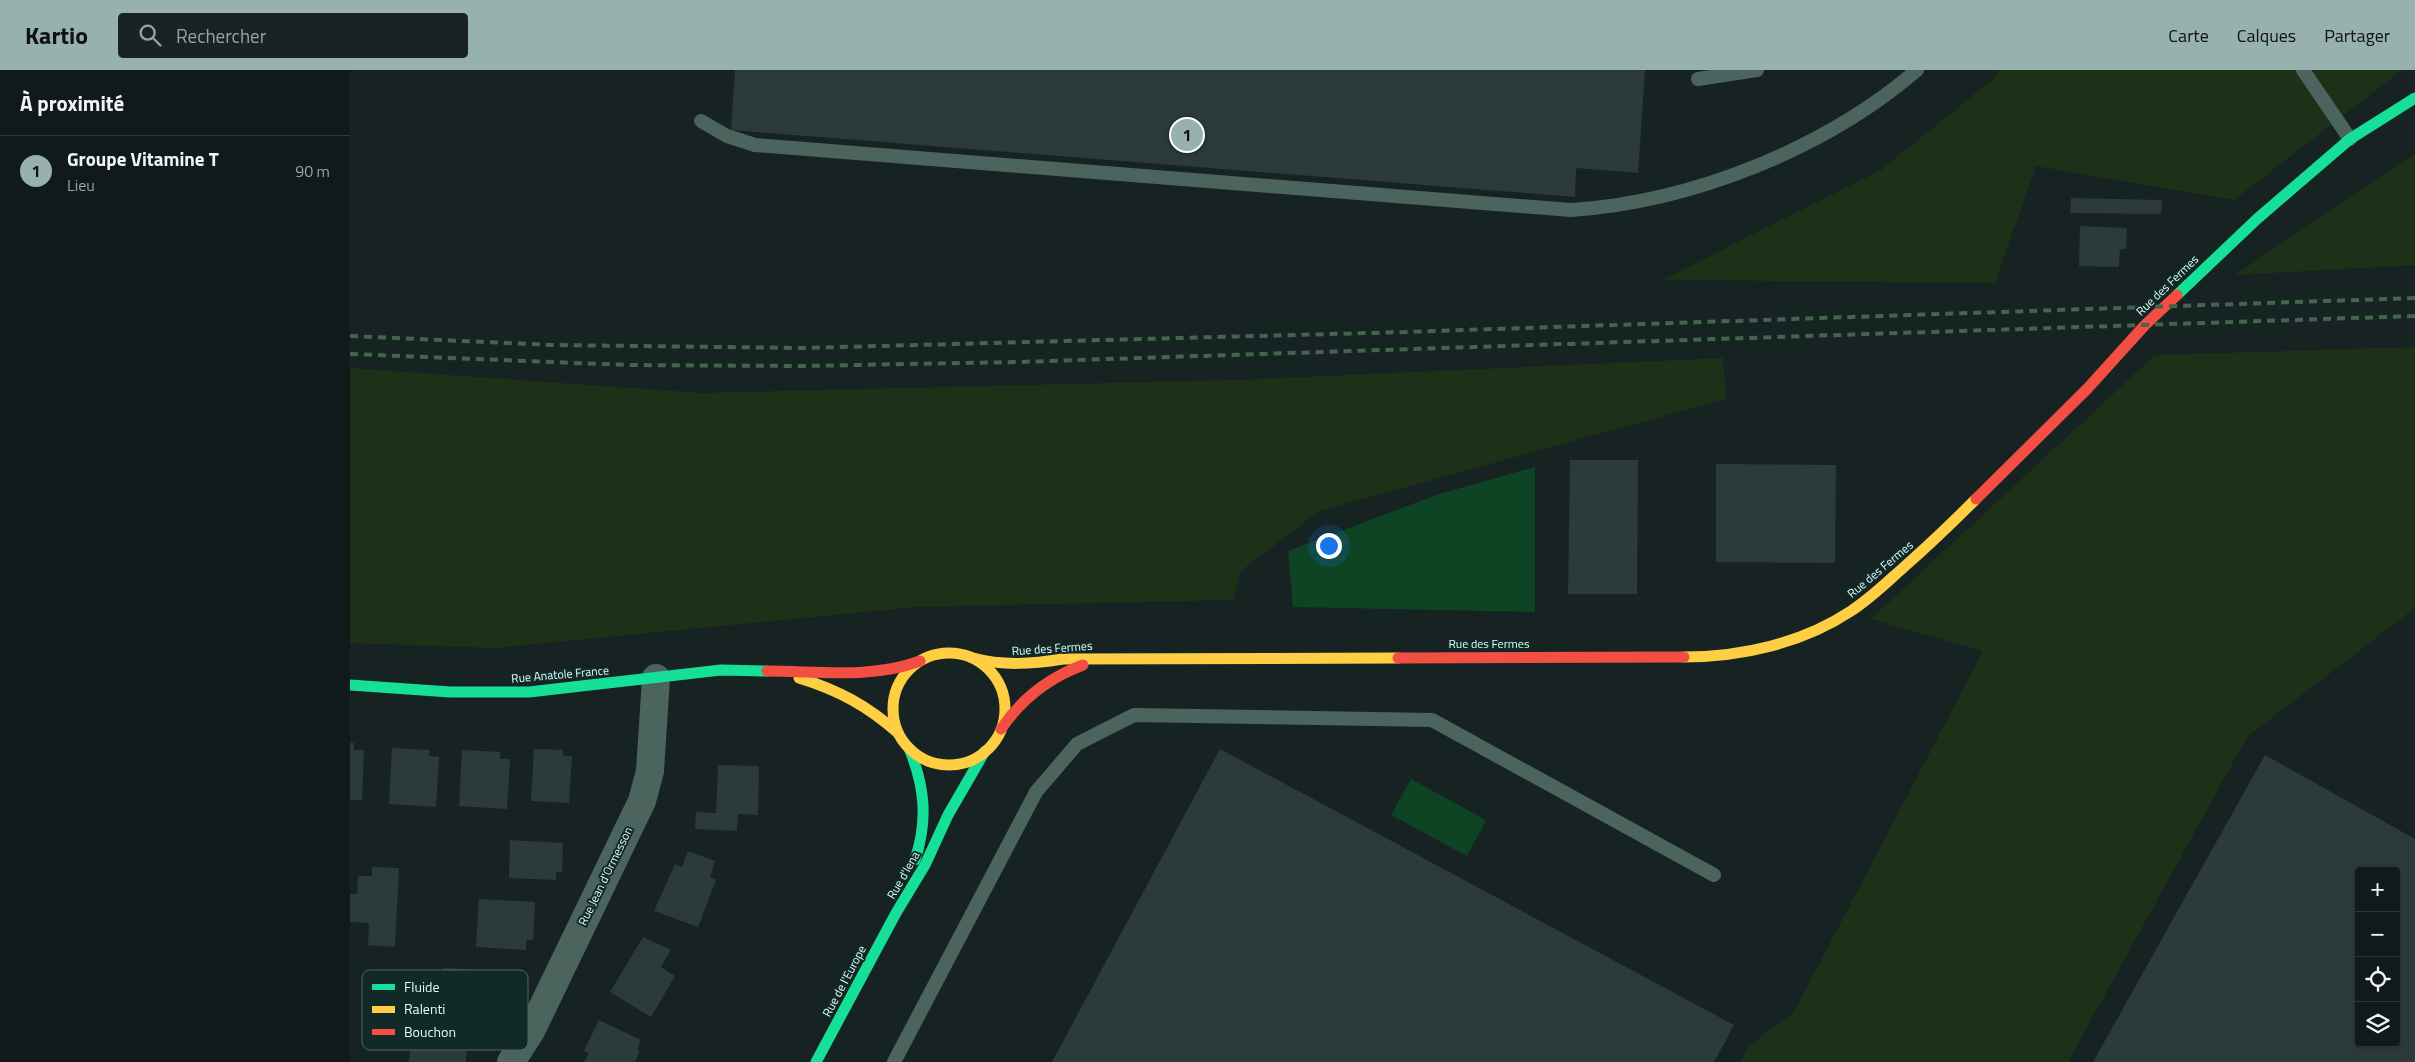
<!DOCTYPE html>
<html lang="fr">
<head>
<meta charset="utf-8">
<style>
	:root { --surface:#111a1a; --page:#1a2323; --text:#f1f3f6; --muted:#9ca1a2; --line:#303839; --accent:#96b1ae }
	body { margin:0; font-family:"Titillium Web",sans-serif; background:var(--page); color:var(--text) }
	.controls { position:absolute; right:15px; bottom:15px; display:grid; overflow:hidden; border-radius:5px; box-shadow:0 1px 4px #0004 }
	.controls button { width:45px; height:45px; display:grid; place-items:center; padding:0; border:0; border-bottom:1px solid var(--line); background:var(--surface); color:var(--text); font:25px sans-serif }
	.you { position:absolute; left:978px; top:475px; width:18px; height:18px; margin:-12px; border:4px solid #fff; border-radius:50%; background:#1a73e8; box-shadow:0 0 0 8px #1a73e833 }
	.badge { display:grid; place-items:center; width:32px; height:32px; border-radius:50%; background:var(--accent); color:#111; font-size:16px; font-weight:700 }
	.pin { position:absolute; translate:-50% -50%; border:2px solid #fff; box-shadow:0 1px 5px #0006 }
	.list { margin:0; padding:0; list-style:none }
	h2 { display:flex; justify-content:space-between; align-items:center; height:65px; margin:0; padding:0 20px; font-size:21px }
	h2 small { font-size:16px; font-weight:400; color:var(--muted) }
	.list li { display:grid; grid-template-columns:32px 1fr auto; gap:15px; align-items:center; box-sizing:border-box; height:70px; padding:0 20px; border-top:1px solid var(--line) }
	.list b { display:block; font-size:19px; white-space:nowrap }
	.list p { margin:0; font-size:16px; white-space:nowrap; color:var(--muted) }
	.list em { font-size:16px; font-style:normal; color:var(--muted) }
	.icon { flex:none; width:28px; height:28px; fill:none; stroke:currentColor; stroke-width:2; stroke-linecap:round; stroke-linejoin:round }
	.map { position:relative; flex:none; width:2065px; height:992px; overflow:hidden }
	header { display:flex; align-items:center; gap:30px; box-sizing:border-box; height:70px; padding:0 25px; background:var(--accent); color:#111 }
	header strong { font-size:24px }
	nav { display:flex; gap:28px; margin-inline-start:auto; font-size:18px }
	.search { width:350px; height:45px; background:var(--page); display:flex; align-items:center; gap:12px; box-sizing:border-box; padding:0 18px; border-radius:5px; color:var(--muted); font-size:19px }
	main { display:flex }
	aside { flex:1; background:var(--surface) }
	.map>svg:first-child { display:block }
	.green { fill:#1c3117 }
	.water { fill:#0e4323 }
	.building { fill:#2c3a3a; fill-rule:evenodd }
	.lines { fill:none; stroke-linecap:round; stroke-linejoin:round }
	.lane { stroke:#4c645e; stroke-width:14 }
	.street { stroke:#4c645e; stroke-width:28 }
	.fast { stroke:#16e098; stroke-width:11 }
	.slow { stroke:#ffcf43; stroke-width:11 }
	.jam { stroke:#f24e42; stroke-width:11 }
	.rail { stroke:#45644e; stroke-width:4; stroke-dasharray:8 6; stroke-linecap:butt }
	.labels { text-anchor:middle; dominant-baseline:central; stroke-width:4; stroke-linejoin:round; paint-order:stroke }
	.street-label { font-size:12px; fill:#dbfef9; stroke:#112927 }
	.key { fill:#112927; stroke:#4e6966; stroke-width:1 }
	.key-label { font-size:14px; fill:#dbfef9 }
</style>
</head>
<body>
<header>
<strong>Kartio</strong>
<div class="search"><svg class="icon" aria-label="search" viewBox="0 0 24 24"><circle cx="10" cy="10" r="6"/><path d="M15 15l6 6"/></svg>Rechercher</div>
<nav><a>Carte</a><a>Calques</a><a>Partager</a></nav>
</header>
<main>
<aside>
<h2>À proximité<small></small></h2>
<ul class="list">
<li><span class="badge">1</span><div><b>Groupe Vitamine T</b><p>Lieu</p></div><em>90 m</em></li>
</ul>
</aside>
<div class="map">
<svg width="2065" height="992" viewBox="0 0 2065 992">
	<rect width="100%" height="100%" fill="#172323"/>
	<g class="green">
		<polygon points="1650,0 2052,0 1884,130 1686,96 1645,213 1312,210 1531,100 1642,10"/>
		<polygon points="2065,84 2065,195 1885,205"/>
		<polygon points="2065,277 2065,538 1897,667 1718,992 1390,992 1399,976 1444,942 1633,581 1521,549 1805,285"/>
		<polygon points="1373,288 1376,329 969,441 891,501 883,530 566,537 146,578 0,573 0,298 352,323 886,310"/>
	</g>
	<g class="water">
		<polygon points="1185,397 1185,542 943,537 938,481 1089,424"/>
		<polygon points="1061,709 1136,750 1117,786 1041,745"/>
	</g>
	<g class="building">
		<polygon points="385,0 1295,0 1288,103 1226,98 1225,127 381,60"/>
		<polygon points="1721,128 1812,130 1811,144 1720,143"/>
		<polygon points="1730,156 1777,158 1776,179 1770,179 1769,197 1729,196"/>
		<polygon points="1220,390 1288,390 1287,524 1218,524"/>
		<polygon points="1366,394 1486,395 1485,493 1366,492"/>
		<polygon points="0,673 4,673 4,680 14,680 12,730 0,730"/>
		<polygon points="42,678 79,680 79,686 89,687 86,737 39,734"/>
		<polygon points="184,679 213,680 213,686 222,686 219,733 181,731"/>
		<polygon points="870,679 1384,955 1364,992 702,992"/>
		<polygon points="112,680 150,682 150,689 160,689 157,739 109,736"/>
		<path d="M1915,685l150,84v223h-322zM2009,801h37v172h-37z"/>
		<polygon points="368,695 409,696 408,745 388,744 387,761 345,759 346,742 366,743"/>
		<polygon points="160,770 213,773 212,802 206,802 206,810 159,808"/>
		<polygon points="338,781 365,791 360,807 366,810 348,857 304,841 325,794 332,797"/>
		<polygon points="22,797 49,798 45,877 18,875 19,853 0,852 0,824 7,824 8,806 22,806"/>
		<polygon points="129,829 185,832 183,870 176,870 176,880 126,877"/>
		<polygon points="293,867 321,880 311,897 325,906 301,947 260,922"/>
		<polygon points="93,898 150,901 148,939 141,938 140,948 91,946"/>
		<polygon points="249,950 291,970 287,980 290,981 285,992 234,992 239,983 234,981"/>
		<polygon points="61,965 117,968 116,992 59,992"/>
	</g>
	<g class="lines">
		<g class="lane">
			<polyline points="1953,0 2000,69"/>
			<polyline points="1348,9 1407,0"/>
			<path d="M351,51l26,15 28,9 816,65c121,-8 254,-61 346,-140"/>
			<polyline points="544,992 686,722 727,674 784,645 1082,650 1364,805"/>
		</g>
		<polyline class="street" points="161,992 181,961 292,731 300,701 306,608"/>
		<g class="fast">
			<polyline points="1827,225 1907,149 2000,69 2065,28"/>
			<polyline points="0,615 100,622 179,622 371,600 417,601"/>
			<path d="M559,678c16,39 19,72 6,112"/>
			<polyline points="466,992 546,843 575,795 598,745 635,681"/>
		</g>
		<g class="slow">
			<circle cx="599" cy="639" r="56"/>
			<path d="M1334,587c58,0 119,-14 167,-46 20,-13 36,-29 53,-44 25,-22 49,-45 72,-68"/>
			<path d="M623,588c30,8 59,6 90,1l335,-1"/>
			<path d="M449,608c39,12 69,28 99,55"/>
		</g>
		<g class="jam">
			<polyline points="1626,429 1737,319 1795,255 1827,225"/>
			<polyline points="1048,588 1334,587"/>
			<path d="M417,601c51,0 105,8 153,-10"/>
			<path d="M651,659c21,-31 47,-51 82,-64"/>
		</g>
		<g class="rail">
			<polyline points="0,266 202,275 452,278 1056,262 2065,228"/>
			<polyline points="0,284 277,295 451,296 668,292 2065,246"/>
		</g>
	</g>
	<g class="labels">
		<g class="street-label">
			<text transform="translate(1817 215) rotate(-44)">Rue des Fermes</text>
			<text transform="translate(1530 499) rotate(-40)">Rue des Fermes</text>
			<text x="1139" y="573">Rue des Fermes</text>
			<text transform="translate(702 578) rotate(-4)">Rue des Fermes</text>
			<text transform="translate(210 604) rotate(-5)">Rue Anatole France</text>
			<text transform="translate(553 805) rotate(-60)">Rue d'Iena</text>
			<text transform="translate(255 806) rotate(-64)">Rue Jean d'Ormesson</text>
			<text transform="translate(494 911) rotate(-62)">Rue de l'Europe</text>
		</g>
	</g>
	<rect x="12" y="900" width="166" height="80" rx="8" class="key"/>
	<rect x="22" y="914" width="23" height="6" fill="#16e098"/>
	<rect x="22" y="936" width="23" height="7" fill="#ffcf43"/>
	<rect x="22" y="959" width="23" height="6" fill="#f24e42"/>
	<g class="key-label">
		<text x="54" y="922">Fluide</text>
		<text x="54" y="944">Ralenti</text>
		<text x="54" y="967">Bouchon</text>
	</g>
</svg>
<div class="controls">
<button>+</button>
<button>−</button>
<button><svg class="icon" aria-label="locate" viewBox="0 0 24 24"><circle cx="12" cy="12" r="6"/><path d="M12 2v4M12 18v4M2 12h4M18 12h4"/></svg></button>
<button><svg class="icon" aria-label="layers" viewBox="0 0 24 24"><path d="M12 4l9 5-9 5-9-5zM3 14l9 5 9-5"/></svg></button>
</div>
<div class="you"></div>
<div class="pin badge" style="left:837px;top:65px">1</div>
</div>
</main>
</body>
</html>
